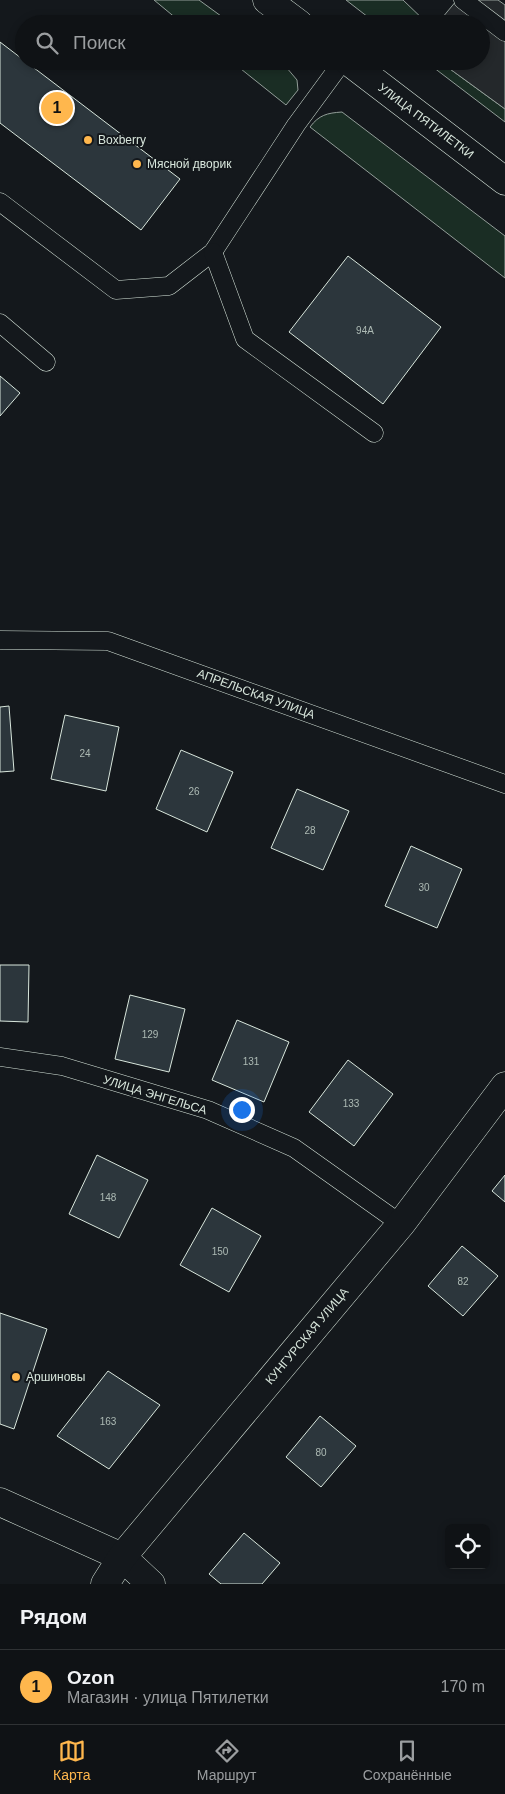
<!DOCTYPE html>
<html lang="ru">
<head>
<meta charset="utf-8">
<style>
	:root { --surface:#0f1215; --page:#181b1e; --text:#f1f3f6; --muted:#9b9ea0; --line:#2f3234; --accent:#ffb74d }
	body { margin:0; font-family:Arial,sans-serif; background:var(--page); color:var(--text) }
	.controls { position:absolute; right:15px; bottom:15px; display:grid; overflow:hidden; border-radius:8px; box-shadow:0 2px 8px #0003 }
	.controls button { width:45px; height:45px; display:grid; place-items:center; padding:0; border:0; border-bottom:1px solid var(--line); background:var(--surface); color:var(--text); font:25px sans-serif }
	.you { position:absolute; left:241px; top:1109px; width:18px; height:18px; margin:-12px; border:4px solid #fff; border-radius:50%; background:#1a73e8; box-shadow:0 0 0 8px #1a73e833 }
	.badge { display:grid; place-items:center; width:32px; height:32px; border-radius:50%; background:var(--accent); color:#111; font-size:16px; font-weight:700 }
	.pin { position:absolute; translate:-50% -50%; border:2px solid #fff; box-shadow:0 1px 5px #0006 }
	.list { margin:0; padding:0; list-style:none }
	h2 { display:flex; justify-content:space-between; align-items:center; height:65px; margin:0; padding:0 20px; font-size:21px }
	h2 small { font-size:16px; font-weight:400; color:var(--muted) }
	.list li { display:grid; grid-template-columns:32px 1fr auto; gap:15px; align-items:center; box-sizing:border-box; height:75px; padding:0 20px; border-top:1px solid var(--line) }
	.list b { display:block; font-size:19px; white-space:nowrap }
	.list p { margin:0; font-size:16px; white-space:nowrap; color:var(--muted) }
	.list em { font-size:16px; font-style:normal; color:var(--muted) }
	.icon { flex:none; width:28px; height:28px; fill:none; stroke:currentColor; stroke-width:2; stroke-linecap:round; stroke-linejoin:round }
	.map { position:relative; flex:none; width:505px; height:1584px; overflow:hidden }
	.search { position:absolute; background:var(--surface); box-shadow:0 2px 8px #0003; left:15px; right:15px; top:15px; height:55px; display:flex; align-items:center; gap:12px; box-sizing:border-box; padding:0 18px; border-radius:28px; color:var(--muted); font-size:19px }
	.sheet { height:140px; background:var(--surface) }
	nav { display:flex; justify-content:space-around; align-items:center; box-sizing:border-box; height:70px; border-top:1px solid var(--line); background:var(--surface); font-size:14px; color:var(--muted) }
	nav a { display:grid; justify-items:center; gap:2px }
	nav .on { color:var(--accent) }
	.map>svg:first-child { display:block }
	.green { fill:#1a2d24; stroke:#939e99 }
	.parking { fill:#24282b; stroke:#939e99 }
	.building { fill:#2c363c; stroke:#d8e6dc }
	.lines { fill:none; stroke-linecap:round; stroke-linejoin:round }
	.service-casing { stroke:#d8e6dc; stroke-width:19 }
	.minor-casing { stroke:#d8e6dc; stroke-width:29 }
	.secondary-casing { stroke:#d8e6dc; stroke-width:29 }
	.service { stroke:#14181c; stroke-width:18 }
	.minor { stroke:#14181c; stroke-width:28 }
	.secondary { stroke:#14181c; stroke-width:28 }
	.poi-dot { fill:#ffb74d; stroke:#14181c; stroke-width:2 }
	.labels { text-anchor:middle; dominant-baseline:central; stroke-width:4; stroke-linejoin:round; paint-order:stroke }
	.number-label { font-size:10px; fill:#adbab4 }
	.street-label { font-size:12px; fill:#d8e6dc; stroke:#14181c }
	.poi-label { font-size:12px; fill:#d8e6dc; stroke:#14181c; text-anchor:start }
</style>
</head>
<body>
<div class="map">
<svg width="505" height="1584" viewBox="0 0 505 1584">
	<rect width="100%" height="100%" fill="#14181c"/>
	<g class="green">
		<polygon points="154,0 199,0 232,24 183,24"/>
		<polygon points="346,0 403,0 428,24 377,24"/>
		<polygon points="231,61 281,61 297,80 298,90 286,105"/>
		<polygon points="425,61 439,61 505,109 505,122"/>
		<path d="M342,112l163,124v42l-195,-151c9,-12 17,-14 32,-15z"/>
	</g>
	<polygon class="parking" points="457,0 498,0 505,5 505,109 439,61 481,61 481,24 437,24"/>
	<g class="building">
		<polygon points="0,42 180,179 141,230 0,123"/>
		<polygon points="348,256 441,327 383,404 289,332"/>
		<polygon points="0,376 20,393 0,416"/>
		<polygon points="9,706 14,771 0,772 0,707"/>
		<polygon points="65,715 119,727 106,791 51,779"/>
		<polygon points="181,750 233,772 207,832 156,809"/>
		<polygon points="297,789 349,811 323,870 271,848"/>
		<polygon points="411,846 462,869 437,928 385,906"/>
		<polygon points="0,965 29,965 28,1022 0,1021"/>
		<polygon points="130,995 185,1009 169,1072 115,1059"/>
		<polygon points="237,1020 289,1042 264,1102 212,1080"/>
		<polygon points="348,1060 393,1094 354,1146 309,1112"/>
		<polygon points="97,1155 148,1180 119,1238 69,1214"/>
		<polygon points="505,1175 505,1202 492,1191"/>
		<polygon points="212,1208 261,1236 229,1292 180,1265"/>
		<polygon points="462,1246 498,1276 463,1316 428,1286"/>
		<polygon points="0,1313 47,1329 14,1429 0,1424"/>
		<polygon points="108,1371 160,1405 109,1469 57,1436"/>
		<polygon points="320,1416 356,1446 321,1487 286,1457"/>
		<polygon points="244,1533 280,1563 262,1584 221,1584 209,1574"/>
	</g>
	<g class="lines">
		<defs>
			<g id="service">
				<polyline points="463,0 505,32"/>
				<polyline points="0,202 116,290 169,286 213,252 296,125 343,61"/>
				<polyline points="213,252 245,339 374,433"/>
				<polyline points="0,323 46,362"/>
				<polyline points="0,640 108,641 505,784"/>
				<polyline points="0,1057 62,1066 208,1110 294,1148 401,1224"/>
			</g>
			<g id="minor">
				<polyline points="0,1502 122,1557 151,1584"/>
				<polyline points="105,1584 122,1557 401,1224 505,1086"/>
			</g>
			<g id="secondary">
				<polyline points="267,0 299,24"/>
				<polyline points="348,61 505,181"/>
			</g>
		</defs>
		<use href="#service" class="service-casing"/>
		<use href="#minor" class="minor-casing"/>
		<use href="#secondary" class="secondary-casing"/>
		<use href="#service" class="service"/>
		<use href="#minor" class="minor"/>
		<use href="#secondary" class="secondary"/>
	</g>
	<g class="poi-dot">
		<circle cx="88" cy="140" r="5"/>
		<circle cx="137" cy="164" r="5"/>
		<circle cx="16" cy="1377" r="5"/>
	</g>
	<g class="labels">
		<g class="number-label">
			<text x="365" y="330">94А</text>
			<text x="85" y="753">24</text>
			<text x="194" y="791">26</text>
			<text x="310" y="830">28</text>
			<text x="424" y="887">30</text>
			<text x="150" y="1034">129</text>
			<text x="251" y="1061">131</text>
			<text x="351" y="1103">133</text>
			<text x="108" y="1197">148</text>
			<text x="220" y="1251">150</text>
			<text x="463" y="1281">82</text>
			<text x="108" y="1421">163</text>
			<text x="321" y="1452">80</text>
		</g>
		<g class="street-label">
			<text transform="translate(426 121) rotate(37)">УЛИЦА ПЯТИЛЕТКИ</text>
			<text transform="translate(256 694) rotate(20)">АПРЕЛЬСКАЯ УЛИЦА</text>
			<text transform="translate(155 1095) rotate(17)">УЛИЦА ЭНГЕЛЬСА</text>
			<text transform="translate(307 1336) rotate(-50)">КУНГУРСКАЯ УЛИЦА</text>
		</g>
		<g class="poi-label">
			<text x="98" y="140">Boxberry</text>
			<text x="147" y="164">Мясной дворик</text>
			<text x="26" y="1377">Аршиновы</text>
		</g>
	</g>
</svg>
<div class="controls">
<button><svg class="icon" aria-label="locate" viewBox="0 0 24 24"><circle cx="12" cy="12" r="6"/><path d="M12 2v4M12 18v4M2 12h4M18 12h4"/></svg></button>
</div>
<div class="you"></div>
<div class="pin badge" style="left:57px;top:108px">1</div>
<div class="search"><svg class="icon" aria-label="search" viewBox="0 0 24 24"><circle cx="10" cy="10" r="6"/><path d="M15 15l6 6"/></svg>Поиск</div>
</div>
<section class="sheet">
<h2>Рядом<small></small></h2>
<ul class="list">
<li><span class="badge">1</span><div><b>Ozon</b><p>Магазин · улица Пятилетки</p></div><em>170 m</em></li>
</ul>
</section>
<nav>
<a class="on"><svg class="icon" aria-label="map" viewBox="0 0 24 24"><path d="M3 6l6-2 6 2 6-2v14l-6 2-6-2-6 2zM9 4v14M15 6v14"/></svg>Карта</a>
<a><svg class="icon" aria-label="directions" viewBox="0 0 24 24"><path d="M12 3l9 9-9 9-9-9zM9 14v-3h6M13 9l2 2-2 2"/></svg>Маршрут</a>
<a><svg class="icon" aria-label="saved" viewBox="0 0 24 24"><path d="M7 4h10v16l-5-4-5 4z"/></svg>Сохранённые</a>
</nav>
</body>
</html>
